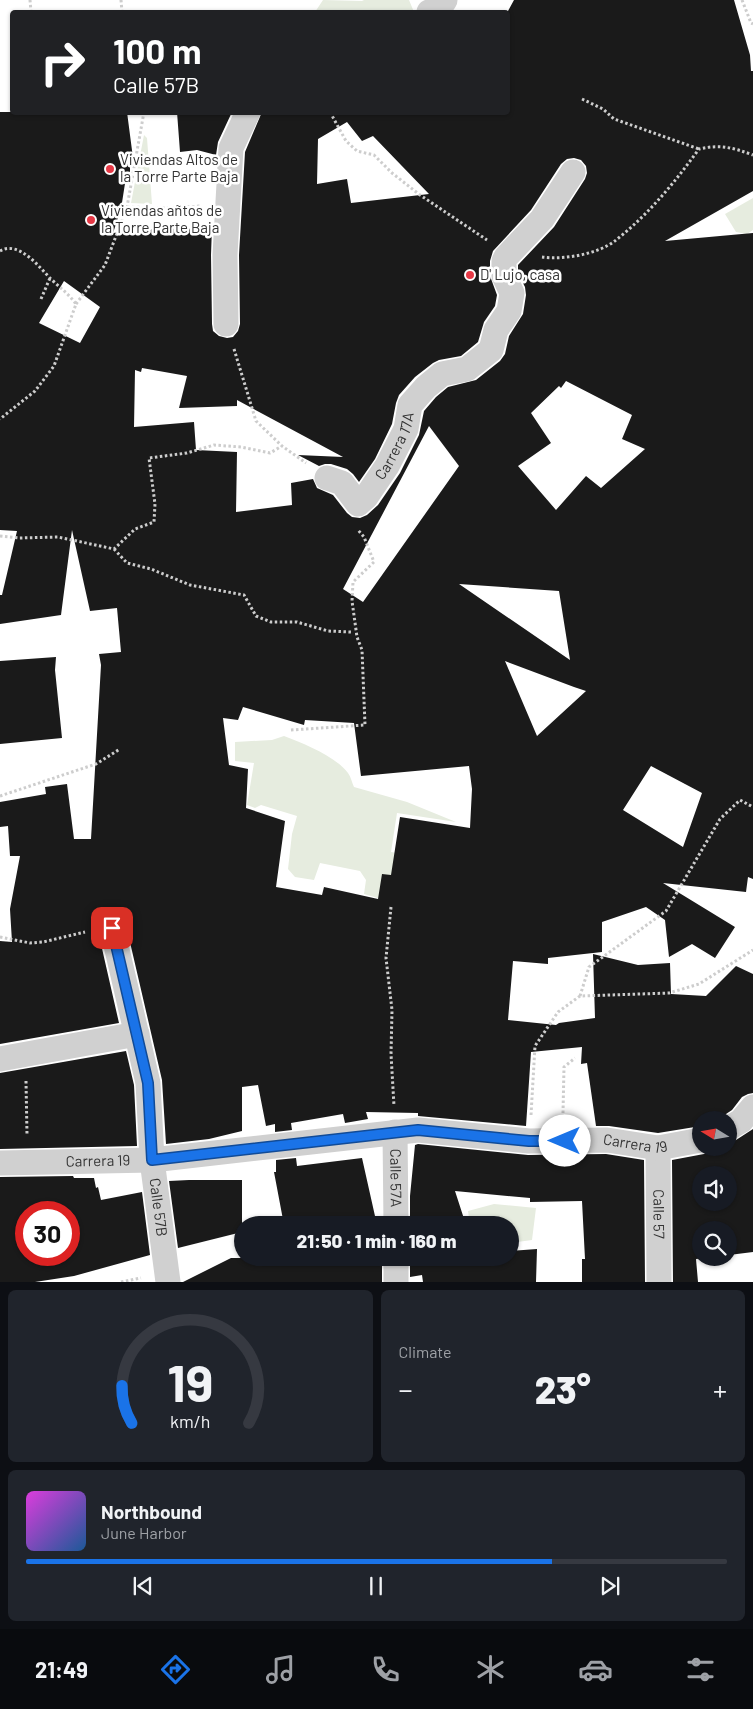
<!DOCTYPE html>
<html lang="en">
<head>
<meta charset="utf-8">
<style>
  body { margin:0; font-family:Barlow,sans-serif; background:#20242c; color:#f1f3f6; height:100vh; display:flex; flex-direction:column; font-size:19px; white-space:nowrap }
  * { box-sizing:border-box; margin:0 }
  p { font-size:16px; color:#9ea1a6 }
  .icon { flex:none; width:28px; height:28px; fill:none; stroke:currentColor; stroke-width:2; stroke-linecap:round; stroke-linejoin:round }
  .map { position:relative; height:1282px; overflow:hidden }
  .side { display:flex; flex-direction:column; gap:8px; padding:8px; background:#0d0f14; flex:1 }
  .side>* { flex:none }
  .banner { position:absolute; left:10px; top:10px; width:500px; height:105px; border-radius:5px; box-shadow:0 1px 4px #0004; background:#202124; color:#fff; overflow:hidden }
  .needle { width:32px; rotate:281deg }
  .tools { position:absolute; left:692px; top:1111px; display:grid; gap:10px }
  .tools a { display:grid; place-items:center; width:45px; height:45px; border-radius:50%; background:#171b24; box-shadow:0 1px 4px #0004; font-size:25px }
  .speed { position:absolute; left:15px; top:1201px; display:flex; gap:10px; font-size:25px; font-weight:700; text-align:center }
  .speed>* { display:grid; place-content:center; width:65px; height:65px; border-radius:50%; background:#171b24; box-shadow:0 1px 4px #0004; line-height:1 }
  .speed .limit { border:8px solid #d22; background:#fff; color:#111 }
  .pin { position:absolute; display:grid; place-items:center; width:42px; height:42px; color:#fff; margin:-21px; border-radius:10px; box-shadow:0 2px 8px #0006 }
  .me { position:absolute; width:55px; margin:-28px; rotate:270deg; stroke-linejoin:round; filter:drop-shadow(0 0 4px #0008) }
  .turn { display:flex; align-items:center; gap:18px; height:105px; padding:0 20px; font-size:22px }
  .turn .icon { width:65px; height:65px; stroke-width:2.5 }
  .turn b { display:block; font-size:35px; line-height:42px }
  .big { font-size:38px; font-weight:800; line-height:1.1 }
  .side .tile { flex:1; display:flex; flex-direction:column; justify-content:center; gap:8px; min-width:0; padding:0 18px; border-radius:8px; background:#20242c }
  .side .dial { align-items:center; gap:0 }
  .dial svg { height:130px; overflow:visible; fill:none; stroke:#363941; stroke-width:7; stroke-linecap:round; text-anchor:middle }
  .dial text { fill:#f1f3f6; stroke:none }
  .song { display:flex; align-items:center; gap:15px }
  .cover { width:60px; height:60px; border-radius:8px; background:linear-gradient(135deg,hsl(300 70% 55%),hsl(210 70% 35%)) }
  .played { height:5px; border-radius:2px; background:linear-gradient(90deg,#1a73e8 75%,#363941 75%) }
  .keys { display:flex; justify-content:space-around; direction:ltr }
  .heat { display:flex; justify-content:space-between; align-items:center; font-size:28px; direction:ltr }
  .side .tiles { flex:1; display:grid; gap:8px; grid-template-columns:1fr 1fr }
  .tile:last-child { grid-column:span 2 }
  .trip { position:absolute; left:234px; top:1216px; width:285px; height:50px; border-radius:25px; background:#171b24; box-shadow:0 1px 4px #0004; font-weight:800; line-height:50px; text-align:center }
  .dock { display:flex; height:80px; justify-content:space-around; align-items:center; background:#090b0e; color:#9ea1a6 }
  .dock .icon { width:35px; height:35px }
  .dock .active { color:#1a73e8 }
  .dock b { font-size:22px; color:#f1f3f6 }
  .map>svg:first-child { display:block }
</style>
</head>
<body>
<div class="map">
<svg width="753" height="1282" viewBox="0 0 753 1282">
  <rect width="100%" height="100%" fill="#fff"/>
  <path fill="#e6ecdf" d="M323 0 362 1 364 0H409L414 12H315Z
    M144 135 147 138 152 204 131 203Z
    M753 198V230L747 234 736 232 725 214Z
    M284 736C304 744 334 755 348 773 351 777 352 783 354 787L407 802 456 822 397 813 391 852 428 858 391 902 364 894 366 880 360 871 320 863 314 880 295 877 288 869 292 834 297 816 261 805 255 808 247 805 254 763 235 761V742L272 740Z
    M494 1204 536 1208 532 1240 510 1243V1225H470L468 1211Z"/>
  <path fill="#1a1a1a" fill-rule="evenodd" d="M514 0H734L750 55 751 71H753V191L665 241 753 233V879L748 877 746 892 663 883 735 927 715 958 692 944 669 957 665 920 646 907 602 922V952L548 958V964L513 961 508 1020 556 1025 559 1023 595 1018 593 954 638 965 670 963 671 994 706 996 736 966 753 974V1093L748 1094 742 1097 732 1110 717 1120H701V1126L658 1133 609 1126H596L587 1063 581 1064 582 1047 531 1052 526 1126 418 1116V1113L366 1112 368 1119 345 1123 343 1114 291 1123 292 1130 275 1132V1124L266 1126 258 1085 242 1087V1131L209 1139 166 1144 162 1080 126 925 123 919 117 914H109L103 917 98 923V931L119 1023 0 1044V941L12 942 10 909 20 856H10L8 826 0 827V802L46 794 45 787 67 784 74 839H91L101 665 99 654 121 652 117 608 90 611 72 530 61 615 0 624V595H2L17 531 0 530V112H127L133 158 130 161V177H126L121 209 113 233 186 226V229L212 227 211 255 212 324 213 331 219 336 227 338 233 337 238 331 240 324 239 255 245 152 262 112H508V11ZM347 122 362 141 373 136 429 194 351 203 347 179 317 184 318 139ZM574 158 581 160 586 166 587 173 585 179 554 227 518 265V273L525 287 526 295 523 314 509 336 505 354 500 361 476 380 448 387 436 397 424 411 419 435 400 473 378 505 367 515 360 518 352 517 347 513 333 495 317 488 313 479 291 483 292 505 236 512 237 452 196 450 194 422 134 427 135 370 141 372 142 368 187 376 179 408 237 406V400L343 457 298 455 319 466 325 464H331L347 469 353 474 359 482 375 459 392 424 396 403 399 395 415 377 433 363 439 360 461 356 478 342 484 322 495 306 497 295 490 276V261L493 251 531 210 561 164 567 159ZM64 281 100 307 80 343 39 323ZM566 381 632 415 622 439 645 449 601 488 586 476 556 510 518 466 551 443 531 413 559 386 561 388ZM429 426 459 466 363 602 343 589ZM459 584 559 591 570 660ZM505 661 574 687 586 691 537 736ZM243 707 304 725 305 720 354 723 361 776 469 766 472 789 470 828 400 817 391 875 382 874 378 899 324 887 322 895 276 887 285 821 246 808 248 769 229 765 223 718 238 720ZM651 766 702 793 683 847 623 810Z
    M177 112H232L218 142 216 155 197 150 180 152Z
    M56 657 55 670 62 738 0 744V661Z
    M126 1051 134 1085 137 1146 0 1149V1073Z
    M753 1129V1252L729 1255V1230H701V1258H707L696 1259 698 1282H673L672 1160 704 1154 710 1151 713 1148H729V1142L736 1140ZM701 1175H729V1202H701Z
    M418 1144 528 1155 606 1154 644 1160 645 1282H582V1259H585L582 1201 530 1202V1198L455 1191 466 1225H410V1196L415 1145Z
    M296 1158 297 1166 362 1158 377 1225H284L274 1172H276V1160Z
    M73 1176 74 1178H94L96 1188 98 1187 101 1200 142 1192 150 1255 74 1276 35 1282H0V1177ZM26 1212H69V1255H26Z
    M189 1180H242V1232L178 1248 169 1181Z
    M537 1249 536 1282H423L422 1275 410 1277V1258H510V1251Z
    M231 1258H382V1282H183Z"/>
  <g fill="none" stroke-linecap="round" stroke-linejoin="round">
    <path stroke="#cdcdcd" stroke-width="3" stroke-dasharray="2.5 2.5" stroke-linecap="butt" d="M30 0 31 12
      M121 0 122 12
      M742 0 751 23 753 24
      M582 99 603 109 614 119 699 149
      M330 112 346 141 357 151 374 155 392 173 420 195 487 240
      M127 207 166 208 201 206
      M0 251C19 240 39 267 51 279 60 288 69 294 76 304L54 366 35 391 0 419
      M542 257C564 260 599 254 616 240 649 214 675 182 699 149 720 144 734 148 753 155
      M41 299 50 278
      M76 304 105 265 127 207 144 112
      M234 349 256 421 282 446 306 463
      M0 536 19 538 58 537 114 549 135 529 154 522 155 504 149 458 187 453 214 445 241 447 270 453 282 446
      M114 549 127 563 151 569 190 585 244 595 256 616 271 622H297L328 631 351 632
      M291 730 365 725 362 650 357 637 352 601 353 582 374 562 364 537 358 530
      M0 796 96 764 120 749
      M391 907 386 958 392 1010 391 1054 394 1106
      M0 937 30 943 43 942 85 932
      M580 996 589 967 666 911 720 819 740 800 753 807
      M26 1081 27 1135
      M563 1113 564 1067 575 1058
      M531 1115 535 1046 558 1012 580 996 669 993 699 984 753 950
      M121 1282 141 1278"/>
    <g stroke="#d0d0d0" stroke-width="25">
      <path d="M429 12 441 6 445 0"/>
      <path d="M226 324 225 255 231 148 248 112"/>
      <path id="s1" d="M327 478 342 483 358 504 366 497 387 466 406 429 410 405 426 387 442 374 467 369 491 350 496 330 509 311 512 293 504 276V261L506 257 542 219 573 172"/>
      <path id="s2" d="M112 928 148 1083 152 1160 168 1282"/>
      <path d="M0 1059 137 1034"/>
      <path d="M729 1128 741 1121 753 1107"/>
      <path id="s3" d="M395 1132 396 1225"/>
      <path id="s4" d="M658 1148 659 1282"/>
      <path id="s5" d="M0 1163 152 1160 418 1130 529 1141 607 1140 658 1148 701 1140"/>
      <path d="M396 1258V1282"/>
    </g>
  </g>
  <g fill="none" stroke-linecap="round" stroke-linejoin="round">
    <g stroke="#114b97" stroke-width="12">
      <path id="route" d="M112 928 148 1083 152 1160 418 1130 529 1141H565"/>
    </g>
    <use href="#route" stroke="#1a73e8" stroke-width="9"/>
  </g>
  <g fill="#e63946" stroke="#fff" stroke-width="2">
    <circle cx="110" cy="169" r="5"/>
    <circle cx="91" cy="220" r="5"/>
    <circle cx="470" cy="275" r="5"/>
  </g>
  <g text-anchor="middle" stroke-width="5" stroke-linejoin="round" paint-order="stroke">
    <g font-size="15" fill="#333" stroke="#fff" text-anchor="start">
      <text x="120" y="165">Viviendas Altos de<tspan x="120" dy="17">la Torre Parte Baja</tspan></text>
      <text x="101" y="216">Viviendas añtos de<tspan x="101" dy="17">la Torre Parte Baja</tspan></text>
      <text x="480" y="280">D' Lujo, casa</text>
    </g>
    <g font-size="15" fill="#333" stroke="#fff">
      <text dy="5" stroke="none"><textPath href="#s1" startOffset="112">Carrera 17A</textPath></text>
      <text dy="5" stroke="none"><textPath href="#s5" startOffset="638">Carrera 19</textPath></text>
      <text dy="5" stroke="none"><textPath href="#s5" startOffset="98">Carrera 19</textPath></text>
      <text dy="5" stroke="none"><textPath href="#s3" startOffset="46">Calle 57A</textPath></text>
      <text dy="5" stroke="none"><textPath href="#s2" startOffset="284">Calle 57B</textPath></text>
      <text dy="5" stroke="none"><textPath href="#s4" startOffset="66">Calle 57</textPath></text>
    </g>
  </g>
</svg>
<div class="tools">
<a><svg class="needle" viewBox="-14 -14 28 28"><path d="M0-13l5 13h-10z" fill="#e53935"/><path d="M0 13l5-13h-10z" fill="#9ea1a6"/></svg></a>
<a><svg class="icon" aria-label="sound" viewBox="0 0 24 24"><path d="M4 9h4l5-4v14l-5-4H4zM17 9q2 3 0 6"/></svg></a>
<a><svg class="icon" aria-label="search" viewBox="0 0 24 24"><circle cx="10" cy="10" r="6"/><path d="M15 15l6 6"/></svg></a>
</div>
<div class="speed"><div class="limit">30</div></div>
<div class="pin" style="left:112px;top:928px;background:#d93025"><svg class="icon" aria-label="arrive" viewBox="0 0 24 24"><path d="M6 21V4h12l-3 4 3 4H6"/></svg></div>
<svg class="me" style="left:565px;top:1141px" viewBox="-20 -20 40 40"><circle r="19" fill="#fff"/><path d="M0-13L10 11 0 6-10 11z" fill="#1a73e8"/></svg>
<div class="trip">21:50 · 1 min · 160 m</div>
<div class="banner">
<div class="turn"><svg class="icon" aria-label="right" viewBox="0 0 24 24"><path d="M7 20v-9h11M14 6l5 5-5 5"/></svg><div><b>100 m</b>Calle 57B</div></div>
</div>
</div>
<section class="side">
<div class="tiles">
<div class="tile dial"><svg viewBox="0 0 100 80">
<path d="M14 69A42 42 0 1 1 86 69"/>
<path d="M14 69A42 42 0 0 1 8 46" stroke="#1a73e8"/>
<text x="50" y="56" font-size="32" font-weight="700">19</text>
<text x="50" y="72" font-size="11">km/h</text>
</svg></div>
<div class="tile"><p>Climate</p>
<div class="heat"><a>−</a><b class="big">23°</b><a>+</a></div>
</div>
<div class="tile">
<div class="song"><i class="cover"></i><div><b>Northbound</b><p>June Harbor</p></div></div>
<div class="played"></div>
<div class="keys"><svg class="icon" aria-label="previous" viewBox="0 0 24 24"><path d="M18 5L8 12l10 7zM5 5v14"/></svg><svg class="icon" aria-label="pause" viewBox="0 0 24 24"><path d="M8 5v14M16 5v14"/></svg><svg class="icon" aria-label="next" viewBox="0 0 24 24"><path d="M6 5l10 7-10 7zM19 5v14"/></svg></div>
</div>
</div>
</section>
<nav class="dock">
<b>21:49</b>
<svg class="icon active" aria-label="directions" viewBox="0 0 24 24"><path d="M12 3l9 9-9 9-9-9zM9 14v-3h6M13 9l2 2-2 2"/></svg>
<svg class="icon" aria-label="music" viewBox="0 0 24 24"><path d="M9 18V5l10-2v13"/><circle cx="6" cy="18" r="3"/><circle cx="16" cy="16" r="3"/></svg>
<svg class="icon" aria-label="phone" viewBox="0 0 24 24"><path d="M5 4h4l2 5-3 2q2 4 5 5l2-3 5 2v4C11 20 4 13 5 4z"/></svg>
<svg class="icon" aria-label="climate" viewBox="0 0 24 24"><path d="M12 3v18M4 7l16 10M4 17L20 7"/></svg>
<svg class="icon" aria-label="car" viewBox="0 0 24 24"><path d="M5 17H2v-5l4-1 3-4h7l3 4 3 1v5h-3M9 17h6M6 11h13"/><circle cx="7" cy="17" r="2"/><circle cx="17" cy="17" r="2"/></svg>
<svg class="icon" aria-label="filters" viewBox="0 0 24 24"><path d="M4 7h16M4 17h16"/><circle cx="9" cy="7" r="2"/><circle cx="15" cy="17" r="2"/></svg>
</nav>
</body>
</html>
